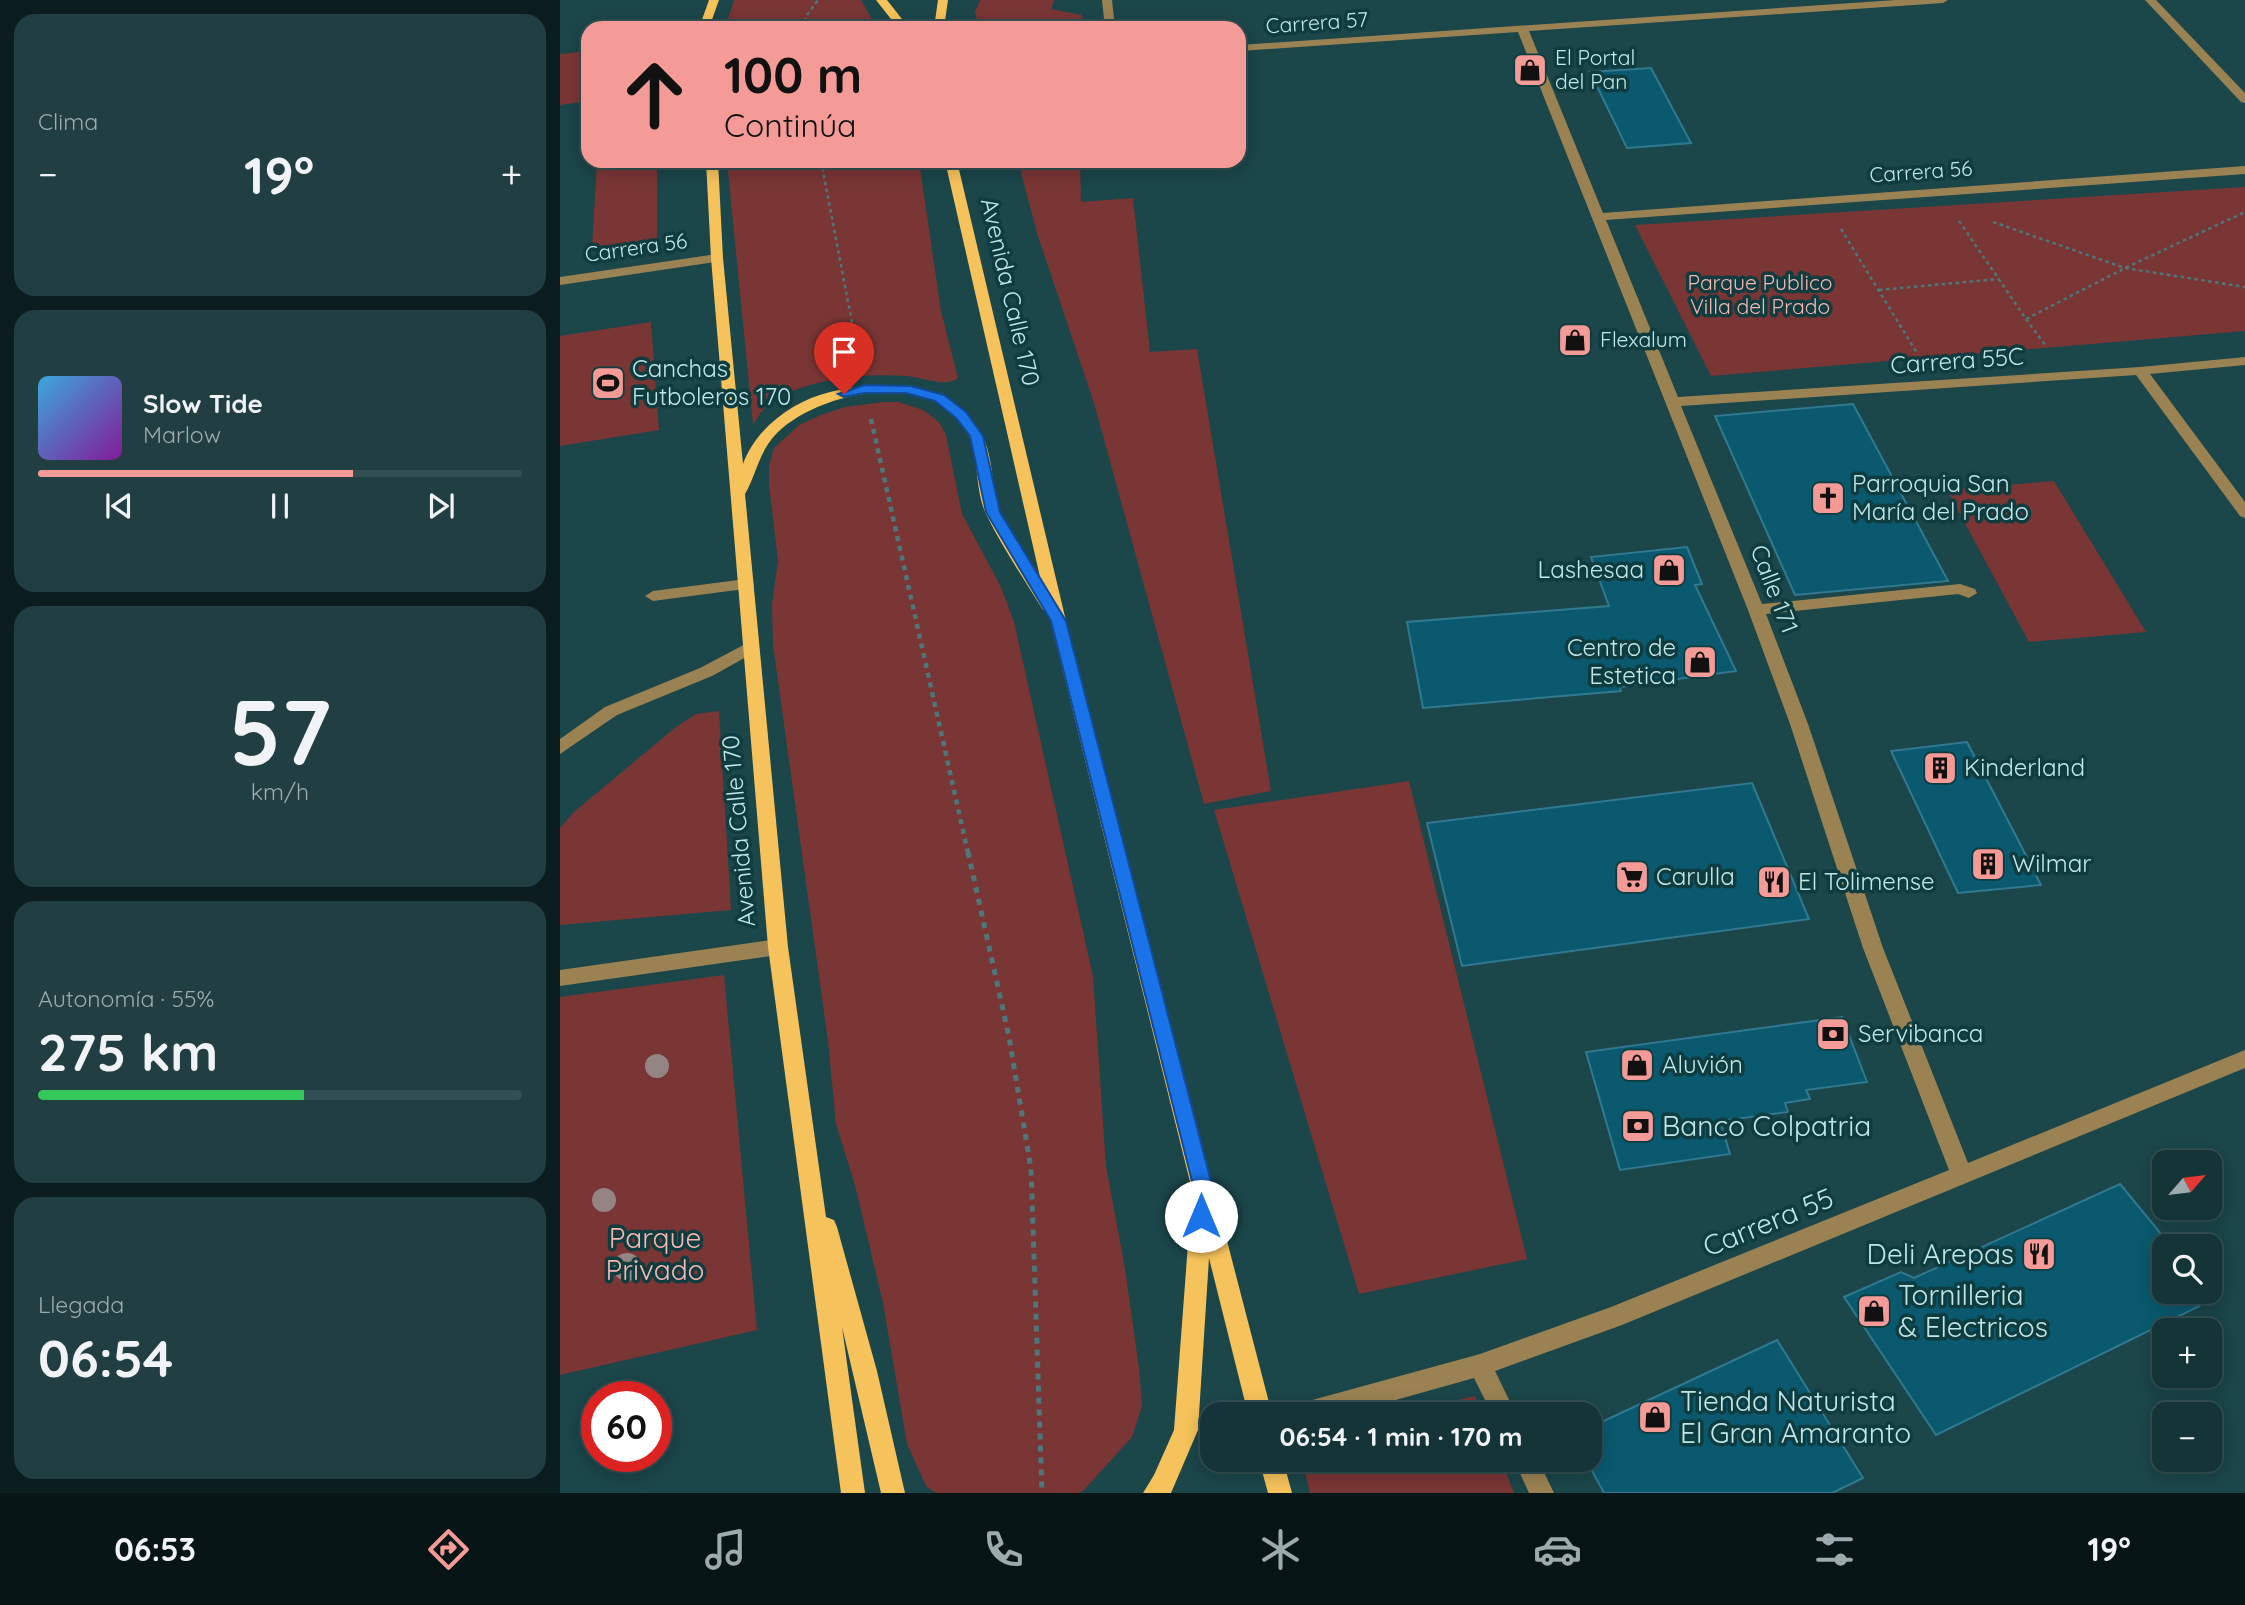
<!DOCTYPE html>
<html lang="es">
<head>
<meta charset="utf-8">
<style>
  body { margin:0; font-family:Quicksand,sans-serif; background:#213f43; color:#f1f3f6; height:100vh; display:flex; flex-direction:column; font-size:26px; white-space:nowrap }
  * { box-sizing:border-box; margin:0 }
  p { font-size:23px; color:#9daaae }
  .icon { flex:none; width:38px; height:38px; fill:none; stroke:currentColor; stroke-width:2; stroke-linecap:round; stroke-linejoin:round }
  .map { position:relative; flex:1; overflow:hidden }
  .side { display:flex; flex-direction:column; gap:14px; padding:14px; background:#0b1d1f; width:560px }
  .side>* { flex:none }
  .hud { position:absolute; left:21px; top:21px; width:665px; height:147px; border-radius:21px; box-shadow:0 4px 18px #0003,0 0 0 2px #334f53; background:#f59b97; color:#111; overflow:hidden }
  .needle { width:46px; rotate:62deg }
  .fabs { position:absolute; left:1592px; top:1150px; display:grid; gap:14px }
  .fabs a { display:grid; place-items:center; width:70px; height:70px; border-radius:14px; background:#143438; box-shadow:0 4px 18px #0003,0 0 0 2px #334f53; font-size:35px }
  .speed { position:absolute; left:21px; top:1381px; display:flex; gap:14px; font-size:35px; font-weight:700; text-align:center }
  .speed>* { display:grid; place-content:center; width:91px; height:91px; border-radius:50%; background:#143438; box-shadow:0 4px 18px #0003,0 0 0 2px #334f53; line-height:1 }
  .speed .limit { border:10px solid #d22; background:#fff; color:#111 }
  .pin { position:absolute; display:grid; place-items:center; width:60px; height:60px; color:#fff; margin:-72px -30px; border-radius:50% 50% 50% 0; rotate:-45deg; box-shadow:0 0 7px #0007 }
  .pin .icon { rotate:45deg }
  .me { position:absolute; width:77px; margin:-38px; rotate:0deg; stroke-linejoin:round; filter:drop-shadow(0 0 5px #0008) }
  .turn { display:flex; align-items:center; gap:24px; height:147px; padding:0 28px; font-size:32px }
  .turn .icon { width:91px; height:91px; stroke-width:2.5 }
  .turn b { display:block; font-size:49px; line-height:60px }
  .big { font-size:52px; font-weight:800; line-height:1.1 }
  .side .widget { flex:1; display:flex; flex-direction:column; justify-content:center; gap:10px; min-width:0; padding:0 24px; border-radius:21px; background:#213f43 }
  .side .dial { align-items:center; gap:0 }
  .dial b { font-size:91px; line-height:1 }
  .song { display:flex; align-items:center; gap:21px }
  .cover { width:84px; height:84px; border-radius:10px; background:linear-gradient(135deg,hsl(200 70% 55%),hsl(290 70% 35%)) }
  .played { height:7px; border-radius:4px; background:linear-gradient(90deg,#f59b97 65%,#334f53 65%) }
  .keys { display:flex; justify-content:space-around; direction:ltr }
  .heat { display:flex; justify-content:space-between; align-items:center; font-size:38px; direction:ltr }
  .charge { height:10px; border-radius:5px; background:linear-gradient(90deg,#34c759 55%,#334f53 0) }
  .trip { position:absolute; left:640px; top:1402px; width:402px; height:70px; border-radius:21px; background:#143438; box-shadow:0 4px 18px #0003,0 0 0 2px #334f53; font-weight:800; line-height:70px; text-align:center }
  .tab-bar { display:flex; height:112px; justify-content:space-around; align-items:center; background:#081516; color:#9daaae }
  .tab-bar .icon { width:49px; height:49px }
  .tab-bar .current { color:#f59b97 }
  .tab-bar b { font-size:32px; color:#f1f3f6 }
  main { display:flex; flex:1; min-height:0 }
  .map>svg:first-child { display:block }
</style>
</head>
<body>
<main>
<section class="side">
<div class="widget"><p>Clima</p>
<div class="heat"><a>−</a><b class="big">19°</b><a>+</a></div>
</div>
<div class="widget">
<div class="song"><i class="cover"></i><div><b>Slow Tide</b><p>Marlow</p></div></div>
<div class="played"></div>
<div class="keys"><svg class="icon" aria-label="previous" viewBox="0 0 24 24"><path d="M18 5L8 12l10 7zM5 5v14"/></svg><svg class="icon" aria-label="pause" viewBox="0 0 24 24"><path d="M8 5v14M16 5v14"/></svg><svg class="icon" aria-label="next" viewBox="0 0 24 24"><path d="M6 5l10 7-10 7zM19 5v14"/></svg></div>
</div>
<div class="widget dial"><b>57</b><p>km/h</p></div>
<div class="widget"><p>Autonomía · 55%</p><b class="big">275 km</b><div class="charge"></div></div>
<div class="widget"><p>Llegada</p><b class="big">06:54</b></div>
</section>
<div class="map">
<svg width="1685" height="1493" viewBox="0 0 1685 1493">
  <rect width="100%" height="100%" fill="#1b464a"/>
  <path fill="#793635" d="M174 0H301L317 28H165Z
    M420 0H494L491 9 522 15 524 28H419L415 12Z
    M28 51V101L0 105V54Z
    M37 161H97V240L32 248Z
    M167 161H359L381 311 398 378C386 388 362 377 346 376 306 373 249 379 214 400 205 406 198 416 193 425Z
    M458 161H520L521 202 573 198 590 352 637 349 711 791 644 804 534 403 477 233Z
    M1685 187V331L1151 376 1075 225Z
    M91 322 99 430 0 446V336Z
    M323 402H339L363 410 379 422 386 435 402 514 441 587 454 622 533 976 546 1166 565 1269 579 1368 582 1406 572 1437 523 1491 518 1493H376L366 1486 347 1444 323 1303 295 1185 276 1124 268 1041 213 645 212 604 218 561 209 484V466L214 448 239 425 261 415 285 407Z
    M1494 481 1586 632 1469 642 1387 490Z
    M159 711 171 910 0 925V828L14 812 116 727 136 714Z
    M849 781 967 1259 799 1294 654 810Z
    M164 975 197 1330 0 1375V997Z
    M915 1396 922 1414H836Z
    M742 1460H941L954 1493H750Z"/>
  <path fill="#0a596e" stroke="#317991" stroke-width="2" d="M1091 68 1131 143 1067 148 1030 72Z
    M1293 404 1388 581 1235 595 1155 416Z
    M1127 547 1142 584 1135 585 1176 671 1060 687 1061 691 863 708 847 622 1049 606 1031 557Z
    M1407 742 1455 834 1481 885 1398 893 1331 751Z
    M1192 783 1249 919 902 966 867 823Z
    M1282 1017 1307 1082 1246 1090 1250 1099 1225 1103 1228 1112 1160 1121 1170 1154 1060 1170 1026 1052Z
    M1560 1184 1611 1246H1605V1292H1648L1654 1299 1376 1435 1284 1297 1341 1272 1354 1278Z
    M1217 1340 1303 1478 1272 1493H1044L1031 1469V1427Z"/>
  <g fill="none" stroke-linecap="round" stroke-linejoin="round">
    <path stroke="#4e777b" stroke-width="2.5" stroke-dasharray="3.5 3.5" stroke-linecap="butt" d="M242 28 247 15 258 0
      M261 161 299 359
      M1399 221 1466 319 1565 268 1685 212
      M1433 222 1565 268 1685 287
      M1281 229 1357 353
      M1319 290 1439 279
      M1466 319 1486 346"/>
    <path stroke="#4e777b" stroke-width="4.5" stroke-dasharray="5 5" stroke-linecap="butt" d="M311 419 408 853"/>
    <path stroke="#4e777b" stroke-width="5" stroke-dasharray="6 6" stroke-linecap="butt" d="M408 852 449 1037 471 1169 482 1493"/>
    <path fill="#9a8253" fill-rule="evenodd" d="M542 0H552L555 28H545Z
      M1336 0H1388L1383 3 969 31 1043 213 1685 166V174L1046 220 1118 397 1580 367 1685 357V365L1590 374 1685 502V518L1680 516 1576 375 1121 406 1202 604 1400 584 1415 589 1417 593 1409 598 1398 594 1206 614 1248 724 1323 948 1408 1163 1685 1050V1068L1062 1325 935 1371 956 1414H932L914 1378 786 1414H733L737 1406 745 1402 920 1354 1051 1307 1389 1170 1303 948 1230 724 1188 610 958 32 679 51V45Z
      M1585 0H1596L1685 93V103L1681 102Z
      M157 254 162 255V261L0 285V277Z
      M186 579 194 584 192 588 93 601 85 596 93 591Z
      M191 641 197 643 199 647 197 651 152 676 57 715 0 754V739L45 707 140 668Z
      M218 939 225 942 228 947 225 952 218 955 0 986V970Z
      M954 1460H978L994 1493H969Z"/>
    <path fill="#f5c25b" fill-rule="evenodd" d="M149 0H159L149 28H139Z
      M316 0H327L349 28H338Z
      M378 0H388L384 28H374Z
      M146 161H158L163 258 183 464C196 428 233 401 270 392 324 380 393 377 422 435 434 458 431 489 441 513 451 535 467 556 480 577L385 161H397L506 621 712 1414H688L649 1258 638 1430 611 1493H583L594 1475 614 1430 631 1204 634 1198 488 611 483 610C464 579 442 547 426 514 415 490 419 460 409 436 377 367 260 390 217 433 199 451 197 473 185 494L228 947 266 1217 274 1220 277 1227 317 1371 345 1493H321L282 1327 305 1493H281L208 947 151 258Z
      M699 1460H723L732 1493H708Z"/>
  </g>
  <g fill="#948483">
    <circle cx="97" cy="1066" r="12"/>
    <circle cx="44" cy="1200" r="12"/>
    <circle cx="67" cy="1267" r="14"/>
  </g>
  <path fill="#1a73e8" stroke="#114b97" stroke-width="2" d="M304 385 351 386 384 395 406 412 423 436 440 512 506 621 653 1189 648 1222 641 1225 634 1222 631 1216 634 1189 491 621 426 512 410 436 396 418 375 401 346 393H304L284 397 278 394Z"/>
  <defs>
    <g id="shop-square" transform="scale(1.75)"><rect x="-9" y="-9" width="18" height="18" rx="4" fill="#f59b97" stroke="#0e3c3f"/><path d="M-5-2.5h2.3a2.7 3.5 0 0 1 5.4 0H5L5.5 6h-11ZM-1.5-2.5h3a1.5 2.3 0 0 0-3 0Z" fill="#111"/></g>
    <g id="stadium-square" transform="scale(1.75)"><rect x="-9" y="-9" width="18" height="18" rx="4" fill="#f59b97" stroke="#0e3c3f"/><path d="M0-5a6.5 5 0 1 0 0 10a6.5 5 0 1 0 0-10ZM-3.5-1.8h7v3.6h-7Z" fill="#111"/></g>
    <g id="church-square" transform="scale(1.75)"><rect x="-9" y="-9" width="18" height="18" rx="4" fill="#f59b97" stroke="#0e3c3f"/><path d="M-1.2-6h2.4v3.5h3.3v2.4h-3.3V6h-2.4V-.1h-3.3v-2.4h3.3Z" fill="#111"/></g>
    <g id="building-square" transform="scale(1.75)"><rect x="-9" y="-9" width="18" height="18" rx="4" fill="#f59b97" stroke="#0e3c3f"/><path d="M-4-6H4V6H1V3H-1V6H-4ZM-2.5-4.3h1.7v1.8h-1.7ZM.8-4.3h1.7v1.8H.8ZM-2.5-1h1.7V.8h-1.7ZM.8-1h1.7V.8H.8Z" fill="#111"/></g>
    <g id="supermarket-square" transform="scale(1.75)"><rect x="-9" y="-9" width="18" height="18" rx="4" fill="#f59b97" stroke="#0e3c3f"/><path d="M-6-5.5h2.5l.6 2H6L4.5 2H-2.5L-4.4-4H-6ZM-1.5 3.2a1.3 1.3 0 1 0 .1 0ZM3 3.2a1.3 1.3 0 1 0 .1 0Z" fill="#111"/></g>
    <g id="restaurant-square" transform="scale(1.75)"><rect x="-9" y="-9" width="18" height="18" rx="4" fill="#f59b97" stroke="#0e3c3f"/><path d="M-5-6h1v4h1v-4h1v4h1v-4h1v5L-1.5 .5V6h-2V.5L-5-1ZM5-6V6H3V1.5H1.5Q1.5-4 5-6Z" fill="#111"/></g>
    <g id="bank-square" transform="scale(1.75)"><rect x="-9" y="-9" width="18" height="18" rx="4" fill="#f59b97" stroke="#0e3c3f"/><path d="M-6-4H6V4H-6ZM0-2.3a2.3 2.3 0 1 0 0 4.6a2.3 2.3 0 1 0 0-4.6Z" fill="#111"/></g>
  </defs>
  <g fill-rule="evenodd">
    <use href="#shop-square" x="970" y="70"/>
    <use href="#shop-square" x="1015" y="340"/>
    <use href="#stadium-square" x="48" y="383"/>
    <use href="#church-square" x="1268" y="498"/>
    <use href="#shop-square" x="1109" y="570"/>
    <use href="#shop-square" x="1140" y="662"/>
    <use href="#building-square" x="1380" y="768"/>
    <use href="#building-square" x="1428" y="864"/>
    <use href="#supermarket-square" x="1072" y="877"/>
    <use href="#restaurant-square" x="1214" y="882"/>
    <use href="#bank-square" x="1273" y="1034"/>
    <use href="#shop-square" x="1077" y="1065"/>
    <use href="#bank-square" x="1078" y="1126"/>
    <use href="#restaurant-square" x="1479" y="1254"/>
    <use href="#shop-square" x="1314" y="1311"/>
    <use href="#shop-square" x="1095" y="1417"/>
  </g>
  <g text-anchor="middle" stroke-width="7" stroke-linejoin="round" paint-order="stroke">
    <g font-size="21" fill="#c0e6e9" stroke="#0e3c3f">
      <text transform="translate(757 23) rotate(-4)" y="7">Carrera 57</text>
      <text transform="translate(1361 172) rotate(-4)" y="7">Carrera 56</text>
      <text transform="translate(76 248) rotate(-8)" y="7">Carrera 56</text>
    </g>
    <g font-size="21" fill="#c0e6e9" stroke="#0e3c3f" text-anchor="start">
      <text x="995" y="65">El Portal<tspan x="995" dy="24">del Pan</tspan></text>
      <text x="1040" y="347">Flexalum</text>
    </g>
    <g font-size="21" fill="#f7b6b2" stroke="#0e3c3f">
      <text x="1200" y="290">Parque Publico<tspan x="1200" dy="24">Villa del Prado</tspan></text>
    </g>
    <g font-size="24" fill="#c0e6e9" stroke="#0e3c3f">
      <text transform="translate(450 292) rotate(77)" y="8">Avenida Calle 170</text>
      <text transform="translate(1397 361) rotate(-4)" y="8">Carrera 55C</text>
      <text transform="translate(1214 589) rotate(69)" y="8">Calle 171</text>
      <text transform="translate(179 831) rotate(-95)" y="8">Avenida Calle 170</text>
    </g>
    <g font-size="24" fill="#c0e6e9" stroke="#0e3c3f" text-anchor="start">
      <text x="72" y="377">Canchas<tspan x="72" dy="28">Futboleros 170</tspan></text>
      <text x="1292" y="492">Parroquia San<tspan x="1292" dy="28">María del Prado</tspan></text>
      <text x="1084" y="578" text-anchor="end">Lashesaa</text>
      <text x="1116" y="656" text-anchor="end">Centro de<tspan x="1116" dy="28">Estetica</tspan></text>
      <text x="1404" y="776">Kinderland</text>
      <text x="1452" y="872">Wilmar</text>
      <text x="1096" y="885">Carulla</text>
      <text x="1238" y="890">El Tolimense</text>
      <text x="1298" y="1042">Servibanca</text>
      <text x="1102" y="1073">Aluvión</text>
    </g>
    <g font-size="28" fill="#c0e6e9" stroke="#0e3c3f" text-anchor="start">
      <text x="1102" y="1136">Banco Colpatria</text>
      <text x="1454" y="1264" text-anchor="end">Deli Arepas</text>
      <text x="1338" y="1305">Tornilleria<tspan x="1338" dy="32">&amp; Electricos</tspan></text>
      <text x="1120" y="1411">Tienda Naturista<tspan x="1120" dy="32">El Gran Amaranto</tspan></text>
    </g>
    <g font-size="28" fill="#c0e6e9" stroke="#0e3c3f">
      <text transform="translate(1208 1222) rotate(-22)" y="10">Carrera 55</text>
    </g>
    <g font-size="28" fill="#f7b6b2" stroke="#0e3c3f">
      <text x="95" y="1248">Parque<tspan x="95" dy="32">Privado</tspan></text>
    </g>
  </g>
</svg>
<div class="fabs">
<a><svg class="needle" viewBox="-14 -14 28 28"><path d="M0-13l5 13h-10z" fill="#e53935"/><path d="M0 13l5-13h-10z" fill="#9daaae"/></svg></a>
<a><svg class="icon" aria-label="search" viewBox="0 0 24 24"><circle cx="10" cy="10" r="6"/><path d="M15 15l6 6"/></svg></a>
<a>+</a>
<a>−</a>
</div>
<div class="speed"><div class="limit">60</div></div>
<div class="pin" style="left:284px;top:394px;background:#d93025"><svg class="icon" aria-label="arrive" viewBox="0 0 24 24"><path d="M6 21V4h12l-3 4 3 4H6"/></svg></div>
<svg class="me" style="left:641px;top:1216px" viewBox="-20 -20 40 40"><circle r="19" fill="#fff"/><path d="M0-13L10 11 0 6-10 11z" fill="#1a73e8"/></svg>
<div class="trip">06:54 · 1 min · 170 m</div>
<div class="hud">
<div class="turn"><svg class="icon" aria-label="ahead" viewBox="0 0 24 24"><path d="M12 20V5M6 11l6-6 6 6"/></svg><div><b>100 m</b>Continúa</div></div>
</div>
</div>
</main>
<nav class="tab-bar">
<b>06:53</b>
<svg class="icon current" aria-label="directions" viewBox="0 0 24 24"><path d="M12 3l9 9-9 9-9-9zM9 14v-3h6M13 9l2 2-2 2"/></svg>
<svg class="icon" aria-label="music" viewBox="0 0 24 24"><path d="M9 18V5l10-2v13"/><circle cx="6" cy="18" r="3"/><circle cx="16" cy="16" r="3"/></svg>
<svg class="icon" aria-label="phone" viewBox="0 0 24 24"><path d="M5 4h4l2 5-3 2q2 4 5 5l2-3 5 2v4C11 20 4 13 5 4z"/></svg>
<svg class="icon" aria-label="climate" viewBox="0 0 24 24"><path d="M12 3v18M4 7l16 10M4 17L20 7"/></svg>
<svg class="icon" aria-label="car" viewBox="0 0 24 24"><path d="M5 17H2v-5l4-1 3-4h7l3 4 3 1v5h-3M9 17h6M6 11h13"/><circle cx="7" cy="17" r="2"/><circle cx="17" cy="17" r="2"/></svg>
<svg class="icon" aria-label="filters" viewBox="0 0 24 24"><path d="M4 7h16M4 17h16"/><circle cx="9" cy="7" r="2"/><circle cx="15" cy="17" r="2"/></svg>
<b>19°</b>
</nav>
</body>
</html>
